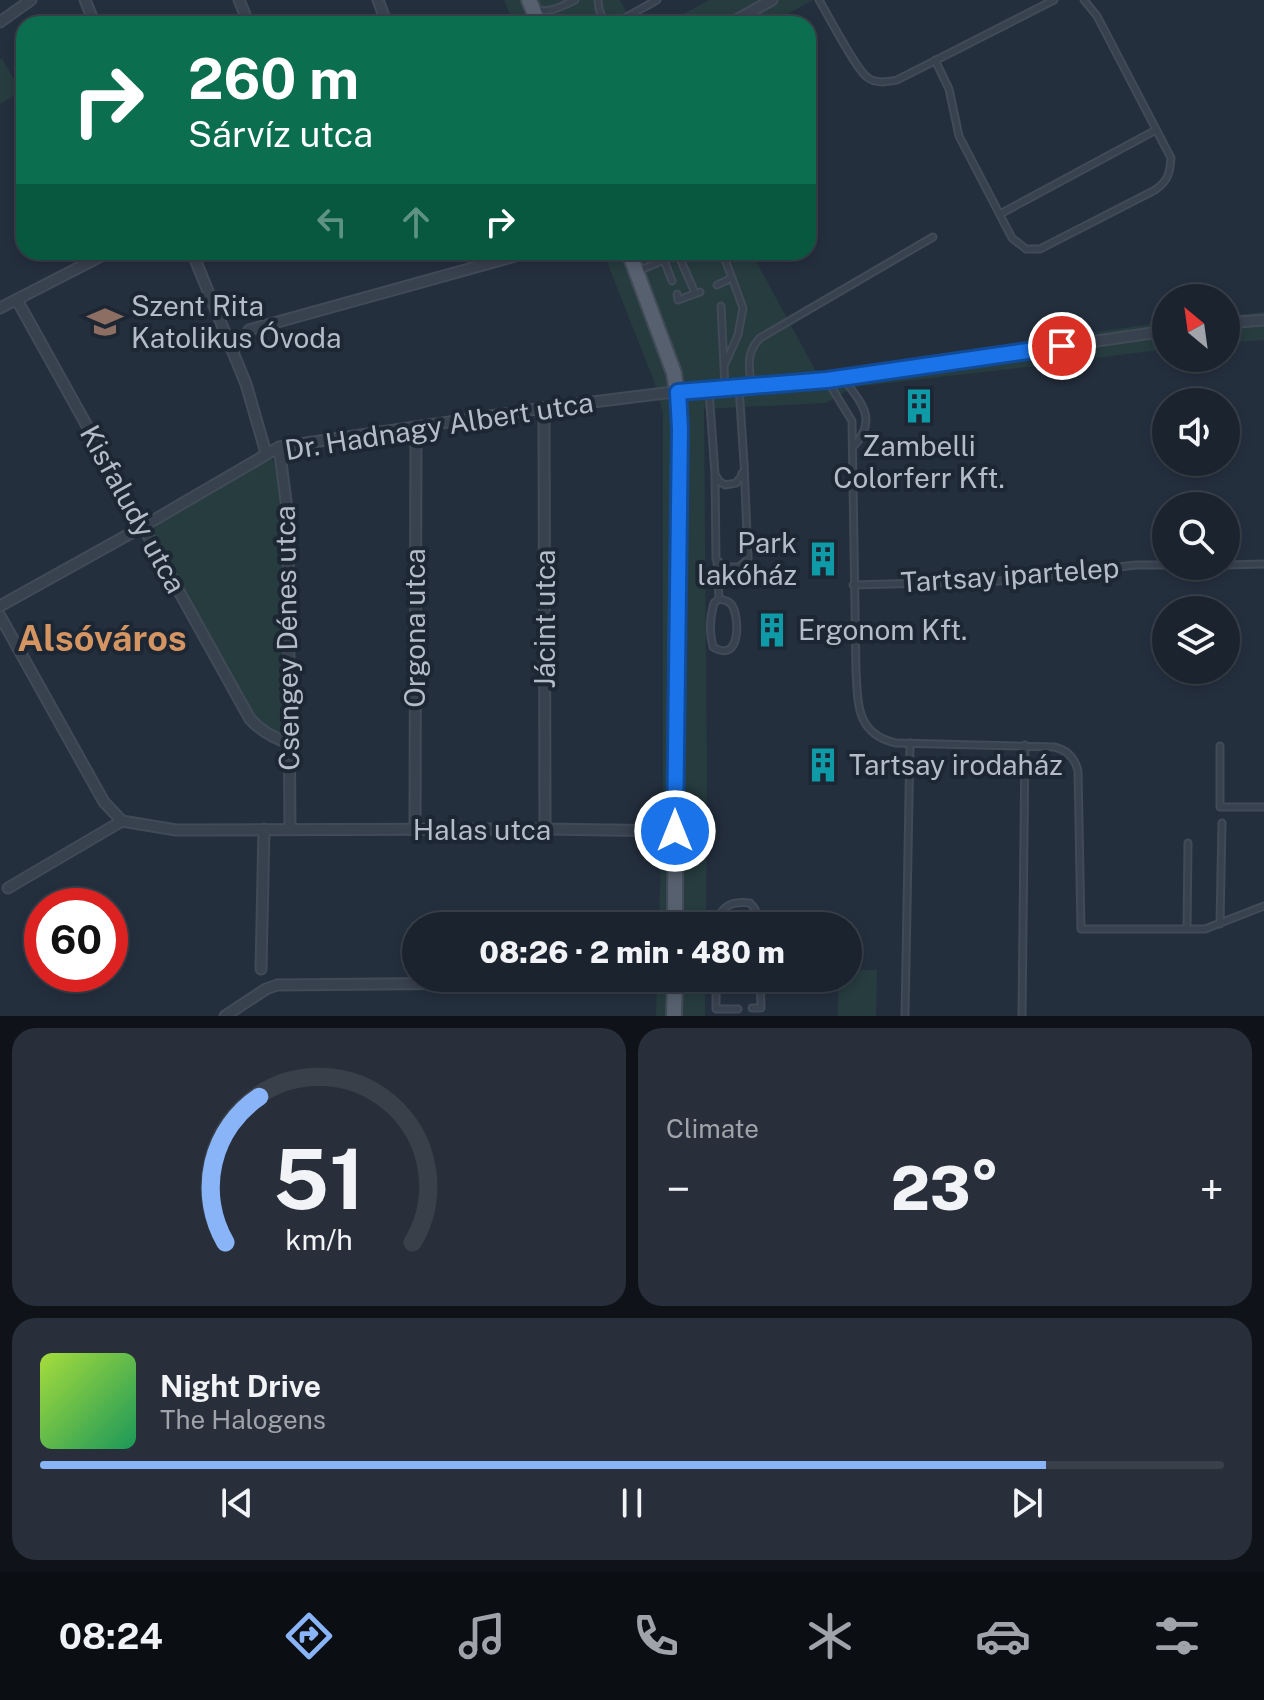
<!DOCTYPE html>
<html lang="en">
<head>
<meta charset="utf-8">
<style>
  body { margin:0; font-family:"Public Sans",sans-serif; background:#282f3a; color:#f1f3f6; height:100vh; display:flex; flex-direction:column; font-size:30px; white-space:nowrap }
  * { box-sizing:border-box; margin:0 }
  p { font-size:26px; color:#a0a4aa }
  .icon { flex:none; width:44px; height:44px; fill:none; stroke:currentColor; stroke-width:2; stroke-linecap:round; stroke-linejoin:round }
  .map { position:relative; height:1016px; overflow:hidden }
  .side { display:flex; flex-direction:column; gap:12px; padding:12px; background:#0f1319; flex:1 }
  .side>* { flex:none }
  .top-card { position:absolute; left:16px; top:16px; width:800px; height:244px; border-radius:24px; box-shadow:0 4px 12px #0003,0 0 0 2px #39404a; background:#0b6e4f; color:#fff; overflow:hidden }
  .needle { width:52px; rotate:331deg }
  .tools { position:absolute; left:1152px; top:284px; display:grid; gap:16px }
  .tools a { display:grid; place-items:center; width:88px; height:88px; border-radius:50%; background:#1b232e; box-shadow:0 4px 12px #0003,0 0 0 2px #39404a; font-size:40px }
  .speed { position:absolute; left:24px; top:888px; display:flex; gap:16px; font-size:40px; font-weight:700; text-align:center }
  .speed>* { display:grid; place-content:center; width:104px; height:104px; border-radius:50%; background:#1b232e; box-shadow:0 4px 12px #0003,0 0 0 2px #39404a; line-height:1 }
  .speed .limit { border:12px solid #d22; background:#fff; color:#111 }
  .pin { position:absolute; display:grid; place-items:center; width:68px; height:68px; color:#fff; margin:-34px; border:4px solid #fff; border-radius:50%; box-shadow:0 2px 8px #0007 }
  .me { position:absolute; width:88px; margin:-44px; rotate:0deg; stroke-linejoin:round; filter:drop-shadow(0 0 6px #0008) }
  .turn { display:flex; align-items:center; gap:28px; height:168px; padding:0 40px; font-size:36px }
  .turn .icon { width:104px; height:104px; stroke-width:2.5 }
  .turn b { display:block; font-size:56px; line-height:68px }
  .lanes { display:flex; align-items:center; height:76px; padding:0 40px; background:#0003; justify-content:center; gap:40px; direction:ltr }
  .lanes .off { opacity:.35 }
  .big { font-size:60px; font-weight:800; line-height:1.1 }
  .side .tile { flex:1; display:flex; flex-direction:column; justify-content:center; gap:12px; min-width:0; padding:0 28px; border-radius:24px; background:#282f3a }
  .side .dial { align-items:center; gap:0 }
  .dial svg { height:208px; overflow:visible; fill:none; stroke:#39404a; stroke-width:7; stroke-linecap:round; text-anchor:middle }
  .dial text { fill:#f1f3f6; stroke:none }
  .song { display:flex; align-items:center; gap:24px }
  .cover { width:96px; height:96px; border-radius:12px; background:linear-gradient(135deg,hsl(80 70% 55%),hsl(150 70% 35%)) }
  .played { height:8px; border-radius:4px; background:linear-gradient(90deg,#8ab4f8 85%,#39404a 85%) }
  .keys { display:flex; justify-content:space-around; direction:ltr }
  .heat { display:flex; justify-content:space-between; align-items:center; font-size:44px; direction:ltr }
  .side .tiles { flex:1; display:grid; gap:12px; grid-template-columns:1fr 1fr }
  .tile:last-child { grid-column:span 2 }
  .trip { position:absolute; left:402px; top:912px; width:460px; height:80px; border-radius:40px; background:#1b232e; box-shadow:0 4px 12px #0003,0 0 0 2px #39404a; font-weight:800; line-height:80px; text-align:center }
  .menu { display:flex; height:128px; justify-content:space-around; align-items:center; background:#0b0e12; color:#a0a4aa }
  .menu .icon { width:56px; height:56px }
  .menu .on { color:#8ab4f8 }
  .menu b { font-size:36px; color:#f1f3f6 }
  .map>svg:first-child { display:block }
</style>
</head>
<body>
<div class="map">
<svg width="1264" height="1016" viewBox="0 0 1264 1016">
  <rect width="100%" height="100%" fill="#242f3e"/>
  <path fill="#263c3f" d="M504 0H620L633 24H514Z
    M709 0H813L769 24H665Z
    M2 58 21 92 0 104V60Z
    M603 252H751L818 375 1040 340 1166 322V349L1027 367 853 387 826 403 704 409 707 778 706 926H659L663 779V413L654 381Z
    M1264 312V340L1226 343V316Z
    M271 458 274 462 280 493 284 528 286 738 278 735 260 724 152 533 157 525Z
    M848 970H877L876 1016H838V978H848Z
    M657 978H705V1016H656Z"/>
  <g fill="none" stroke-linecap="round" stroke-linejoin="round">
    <g stroke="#414a57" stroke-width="9">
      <path id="lane" d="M598 0 599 9 605 24
        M819 0C828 15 856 69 867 77 876 84 886 82 897 80L1054 0
        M535 9C549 14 562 6 575 0
        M614 24 657 0
        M935 60 949 89 959 136 1012 238 1026 249H1040L1155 190C1168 181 1170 173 1171 158L1097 16 1084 0
        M1000 214 1156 130
        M663 252 664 260 672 281
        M638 271 678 254 695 293
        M717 285 732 278 722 252
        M677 294 678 300 700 292
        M721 306 725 387
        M725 364 738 335 743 308 732 278
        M843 378C861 403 879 419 853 447
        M827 380 852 421 856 671C858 704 856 734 896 743L1054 747C1067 750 1075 758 1078 771L1081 929H1205L1264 906
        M751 385C749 367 746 352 760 338L933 237
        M739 387 744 463
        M709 391 715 474 719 481 725 485 736 483 741 477 742 473
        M715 474 716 559 724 567H739L748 559 744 462
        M717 561 719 599 714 603C710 617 709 632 713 647 743 665 739 612 731 604 727 600 724 600 719 599
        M1226 565 1264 564
        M853 585 999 581 1136 565H1166
        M1220 746V807H1264
        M1220 924 1222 823
        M717 926C719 906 731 901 750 903L755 909 756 915
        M1187 929 1188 843
        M676 987H716
        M752 1008H761L760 978
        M738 1009H716V979L801 978
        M905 1016 910 743
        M1022 1016 1025 745"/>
    </g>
    <g stroke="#414a57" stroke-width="13">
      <path id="street" d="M85 0 95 24
        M239 0 249 24
        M378 0 387 24
        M0 22 31 0
        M729 24 772 0
        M192 252 246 384 266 453
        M17 300 250 719C261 731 273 738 289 743
        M0 308 109 252
        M1226 323 1264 320
        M249 330 530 252
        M544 408 545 829
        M279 447 288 516 290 829
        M0 606 142 527 279 447 544 408 665 393 827 380 1166 331
        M0 616 104 802 122 821
        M415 830 416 427
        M8 888 122 821 176 830 545 829 675 831
        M261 969 264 829
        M225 1016 266 989 277 985 675 981"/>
    </g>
    <g stroke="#414a57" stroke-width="18">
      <path id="primary" d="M529 0 539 24
        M629 252 674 373 680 414 676 654 675 926
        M674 1016 675 978"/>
    </g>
    <use href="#lane" stroke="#38414e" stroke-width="5"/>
    <use href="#street" stroke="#38414e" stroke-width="9"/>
    <use href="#primary" stroke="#56606e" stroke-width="14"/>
  </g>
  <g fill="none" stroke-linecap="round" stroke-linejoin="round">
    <g stroke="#114b97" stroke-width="20">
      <path id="route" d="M675 831 680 429 678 392 827 380 1062 346"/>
    </g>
    <use href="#route" stroke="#1a73e8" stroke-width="14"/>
  </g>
  <defs>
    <g id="school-bare" transform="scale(2.76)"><path d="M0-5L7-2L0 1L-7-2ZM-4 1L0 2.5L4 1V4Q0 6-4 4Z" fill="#8d6e63" stroke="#1d2633" stroke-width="2.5" paint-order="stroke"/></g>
    <g id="building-bare" transform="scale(2.76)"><path d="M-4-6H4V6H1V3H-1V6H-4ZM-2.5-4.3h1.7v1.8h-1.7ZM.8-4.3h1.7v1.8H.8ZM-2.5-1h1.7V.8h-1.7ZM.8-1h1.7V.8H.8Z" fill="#0f9aa8" stroke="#1d2633" stroke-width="2.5" paint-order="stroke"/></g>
  </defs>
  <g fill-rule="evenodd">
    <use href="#school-bare" x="105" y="322"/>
    <use href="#building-bare" x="919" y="406"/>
    <use href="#building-bare" x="823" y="559"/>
    <use href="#building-bare" x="772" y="630"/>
    <use href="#building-bare" x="823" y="765"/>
  </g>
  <g text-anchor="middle" stroke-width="8" stroke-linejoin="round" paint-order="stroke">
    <g font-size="28" fill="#b4bcc9" stroke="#1d2633" text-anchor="start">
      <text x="131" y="316">Szent Rita<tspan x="131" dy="32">Katolikus Óvoda</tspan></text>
      <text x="919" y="456" text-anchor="middle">Zambelli<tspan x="919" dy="32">Colorferr Kft.</tspan></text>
      <text x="797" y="553" text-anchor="end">Park<tspan x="797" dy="32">lakóház</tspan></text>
      <text x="798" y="640">Ergonom Kft.</text>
      <text x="849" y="775">Tartsay irodaház</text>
    </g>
    <g font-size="28" fill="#b4bcc9" stroke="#1d2633">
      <text transform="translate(439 426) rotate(-9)" y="10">Dr. Hadnagy Albert utca</text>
      <text transform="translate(133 509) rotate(61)" y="10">Kisfaludy utca</text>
      <text transform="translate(1010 575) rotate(-4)" y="10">Tartsay ipartelep</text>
      <text transform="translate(545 619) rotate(-90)" y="10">Jácint utca</text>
      <text transform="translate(415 628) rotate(-90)" y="10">Orgona utca</text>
      <text transform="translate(287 638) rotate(-91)" y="10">Csengey Dénes utca</text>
      <text x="482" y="840">Halas utca</text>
    </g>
    <g font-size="36" font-weight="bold" fill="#d59563" stroke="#1d2633">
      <text x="102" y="651">Alsóváros</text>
    </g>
  </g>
</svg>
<div class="tools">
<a><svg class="needle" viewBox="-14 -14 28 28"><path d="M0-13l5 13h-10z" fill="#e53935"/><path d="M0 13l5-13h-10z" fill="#a0a4aa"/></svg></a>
<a><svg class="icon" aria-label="sound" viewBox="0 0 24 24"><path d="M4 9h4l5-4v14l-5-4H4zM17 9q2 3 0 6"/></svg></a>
<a><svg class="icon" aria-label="search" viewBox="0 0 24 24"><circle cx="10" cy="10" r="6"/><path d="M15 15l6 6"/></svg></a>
<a><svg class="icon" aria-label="layers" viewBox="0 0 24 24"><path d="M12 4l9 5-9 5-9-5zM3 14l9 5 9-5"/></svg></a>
</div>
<div class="speed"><div class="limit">60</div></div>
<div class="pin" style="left:1062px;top:346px;background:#d93025"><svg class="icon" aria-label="arrive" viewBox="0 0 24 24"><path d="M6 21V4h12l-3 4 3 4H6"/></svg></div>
<svg class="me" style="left:675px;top:831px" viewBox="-20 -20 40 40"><circle r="17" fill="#1a73e8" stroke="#fff" stroke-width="3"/><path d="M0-11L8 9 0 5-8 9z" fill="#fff"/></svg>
<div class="trip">08:26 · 2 min · 480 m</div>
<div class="top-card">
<div class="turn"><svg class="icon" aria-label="right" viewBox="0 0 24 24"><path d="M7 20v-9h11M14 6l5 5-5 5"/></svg><div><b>260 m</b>Sárvíz utca</div></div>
<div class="lanes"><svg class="icon off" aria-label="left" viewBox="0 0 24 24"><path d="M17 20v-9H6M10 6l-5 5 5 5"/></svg><svg class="icon off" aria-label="ahead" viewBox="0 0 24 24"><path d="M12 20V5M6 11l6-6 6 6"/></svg><svg class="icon" aria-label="right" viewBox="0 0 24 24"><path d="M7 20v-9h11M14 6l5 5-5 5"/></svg></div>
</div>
</div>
<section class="side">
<div class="tiles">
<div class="tile dial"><svg viewBox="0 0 100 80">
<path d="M14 69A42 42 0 1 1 86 69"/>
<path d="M14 69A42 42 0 0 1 27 13" stroke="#8ab4f8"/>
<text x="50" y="56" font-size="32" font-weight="700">51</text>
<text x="50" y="72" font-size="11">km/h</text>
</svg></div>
<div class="tile"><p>Climate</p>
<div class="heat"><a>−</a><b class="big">23°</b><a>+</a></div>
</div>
<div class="tile">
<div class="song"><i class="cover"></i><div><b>Night Drive</b><p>The Halogens</p></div></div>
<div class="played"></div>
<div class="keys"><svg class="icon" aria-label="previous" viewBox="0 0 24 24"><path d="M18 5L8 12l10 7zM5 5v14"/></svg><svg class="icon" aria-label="pause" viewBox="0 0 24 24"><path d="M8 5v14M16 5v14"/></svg><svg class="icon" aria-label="next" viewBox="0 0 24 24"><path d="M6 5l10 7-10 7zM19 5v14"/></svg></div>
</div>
</div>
</section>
<nav class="menu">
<b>08:24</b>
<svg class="icon on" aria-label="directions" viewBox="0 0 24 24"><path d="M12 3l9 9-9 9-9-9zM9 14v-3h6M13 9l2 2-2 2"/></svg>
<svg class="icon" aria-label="music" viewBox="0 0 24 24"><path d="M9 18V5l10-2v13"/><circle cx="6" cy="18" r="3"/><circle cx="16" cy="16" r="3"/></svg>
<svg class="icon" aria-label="phone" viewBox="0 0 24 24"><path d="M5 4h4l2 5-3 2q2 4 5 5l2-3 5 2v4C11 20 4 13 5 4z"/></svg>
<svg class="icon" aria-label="climate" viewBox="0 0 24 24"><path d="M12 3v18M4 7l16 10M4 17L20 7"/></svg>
<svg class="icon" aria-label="car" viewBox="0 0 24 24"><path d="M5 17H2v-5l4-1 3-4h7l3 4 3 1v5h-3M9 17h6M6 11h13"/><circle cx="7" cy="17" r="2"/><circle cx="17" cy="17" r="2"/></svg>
<svg class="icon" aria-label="filters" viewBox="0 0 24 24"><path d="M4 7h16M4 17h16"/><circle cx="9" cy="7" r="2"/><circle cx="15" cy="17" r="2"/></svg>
</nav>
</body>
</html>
